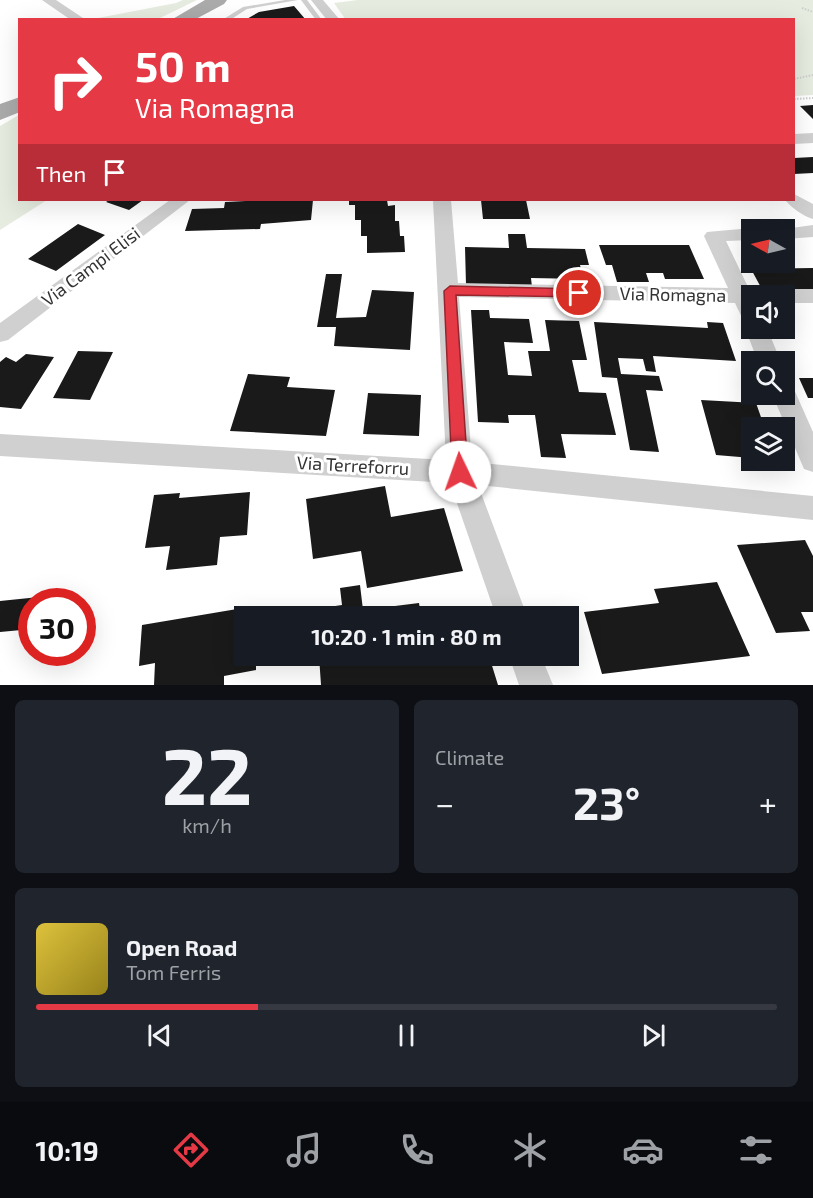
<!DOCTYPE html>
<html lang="en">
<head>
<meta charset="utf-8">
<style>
  body { margin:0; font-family:"Exo 2",sans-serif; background:#20242c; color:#f1f3f6; height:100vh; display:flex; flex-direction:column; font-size:22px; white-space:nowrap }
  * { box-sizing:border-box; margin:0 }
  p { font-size:20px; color:#9ea1a6 }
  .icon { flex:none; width:33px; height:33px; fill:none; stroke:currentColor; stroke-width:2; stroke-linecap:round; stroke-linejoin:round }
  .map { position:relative; height:685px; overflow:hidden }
  .drawer { display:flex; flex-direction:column; gap:15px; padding:15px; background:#0d0f14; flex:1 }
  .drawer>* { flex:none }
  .banner { position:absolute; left:18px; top:18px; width:777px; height:183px; border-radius:0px; box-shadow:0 6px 24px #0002; background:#e63946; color:#fff; overflow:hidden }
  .needle { width:39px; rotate:278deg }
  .fabs { position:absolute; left:741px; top:219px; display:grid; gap:12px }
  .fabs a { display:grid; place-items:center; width:54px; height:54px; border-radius:0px; background:#171b24; box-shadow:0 6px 24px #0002; font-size:30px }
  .speed { position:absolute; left:18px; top:588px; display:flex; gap:12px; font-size:30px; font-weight:700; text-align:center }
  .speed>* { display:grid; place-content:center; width:78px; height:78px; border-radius:50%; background:#171b24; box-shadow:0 6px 24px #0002; line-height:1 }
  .speed .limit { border:9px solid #d22; background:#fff; color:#111 }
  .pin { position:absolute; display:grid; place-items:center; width:51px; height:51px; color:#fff; margin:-26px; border:3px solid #fff; border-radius:50%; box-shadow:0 2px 6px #0007 }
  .me { position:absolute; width:66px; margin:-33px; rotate:357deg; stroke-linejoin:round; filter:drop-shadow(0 0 4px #0008) }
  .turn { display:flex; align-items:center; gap:21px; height:126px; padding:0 18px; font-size:27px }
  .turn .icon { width:78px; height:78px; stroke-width:2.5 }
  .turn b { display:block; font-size:42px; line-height:51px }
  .then { display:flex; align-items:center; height:57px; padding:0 18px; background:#0003; gap:12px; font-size:22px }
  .big { font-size:45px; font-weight:700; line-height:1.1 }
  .drawer .card { flex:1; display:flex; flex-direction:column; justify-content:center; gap:9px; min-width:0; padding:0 21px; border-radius:9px; background:#20242c }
  .drawer .dial { align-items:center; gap:0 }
  .dial b { font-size:78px; line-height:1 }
  .song { display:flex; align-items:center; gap:18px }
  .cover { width:72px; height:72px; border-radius:9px; background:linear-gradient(135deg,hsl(50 70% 55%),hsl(50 70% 35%)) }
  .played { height:6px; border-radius:3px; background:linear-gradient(90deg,#e63946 30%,#363941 30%) }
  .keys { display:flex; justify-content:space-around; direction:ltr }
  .heat { display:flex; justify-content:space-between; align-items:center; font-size:33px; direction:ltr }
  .drawer .tiles { flex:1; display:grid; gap:15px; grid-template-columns:1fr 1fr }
  .card:last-child { grid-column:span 2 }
  .trip { position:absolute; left:234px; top:606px; width:345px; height:60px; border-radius:0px; background:#171b24; box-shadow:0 6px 24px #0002; font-weight:700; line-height:60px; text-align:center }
  .tab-bar { display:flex; height:96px; justify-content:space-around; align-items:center; background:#090b0e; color:#9ea1a6 }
  .tab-bar .icon { width:42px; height:42px }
  .tab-bar .active { color:#e63946 }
  .tab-bar b { font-size:27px; color:#f1f3f6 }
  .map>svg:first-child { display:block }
</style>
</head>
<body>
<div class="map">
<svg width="813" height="685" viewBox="0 0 813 685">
  <rect width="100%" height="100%" fill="#fff"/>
  <path fill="#e6ecdf" d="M183 0H197L158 19H93L176 3Z
    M358 0H813V95L794 96V20H346L334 3Z
    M19 115 20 200H47L0 230V126Z"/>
  <path fill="#1a1a1a" d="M294 6 306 20H245L259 12Z
    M813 105V119L800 106Z
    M813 157V173L794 174V158Z
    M109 200H143L129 210 106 202Z
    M270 200H313L311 220 261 224 260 229 185 231 192 209 224 208 225 202Z
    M349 200H387L388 206 395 205V221H399L400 236H404L405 252 367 253V236H361V220H355V205H349Z
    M481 200H526L530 219H483Z
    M78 224 105 235 56 271 28 259Z
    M508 234H525L527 248 585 249 589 265H580L583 279 531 278 532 287 466 285 465 247 509 248Z
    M599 245H689L704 279H665L663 273H646L649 282H617L612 265H606Z
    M813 268V292L764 293 751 269Z
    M326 274H342L336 318 366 317 372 290 414 292 410 350 334 346 336 327H317Z
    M471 310H489L490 318 529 319 533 343 504 342 508 375 532 376 528 351H550L545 320 579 321 587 360H572L579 392 606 393 616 435 561 434 566 458 541 457 535 415H508L509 423 478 422Z
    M594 322 708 328 707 322 723 323 736 361 653 356 656 372 646 371 643 359 618 358 621 374 659 376 663 391 646 390 659 452 630 450 617 378 602 377Z
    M78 351 113 352 90 400 53 398Z
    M26 354 54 357 21 409 0 407V362L6 357 16 362Z
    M248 374 290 377 287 387 335 390 326 436 230 431Z
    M799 378H813V398H808Z
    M368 393 421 395 419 436 363 434Z
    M701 400 756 403 762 420 747 419 752 433V458L716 455Z
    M385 486 391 517 444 508 463 571 367 588 361 551 313 559 306 499Z
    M250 492 247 535 220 537 217 565 166 570 170 546 145 548 154 495 180 493 179 498Z
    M805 540 813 556V612H801L810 631 776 633 737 545Z
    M717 582 750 656 602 674 584 612 659 603 654 589Z
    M360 585 363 610 419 603 421 616H316L315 609 342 605 340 588Z
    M49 596 47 602H32V629L0 632V601Z
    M255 606V616H244V656H256V670L224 676V685H154L155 663 139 666 142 625Z
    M319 656H489L498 685H321Z"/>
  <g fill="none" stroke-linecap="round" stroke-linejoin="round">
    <path stroke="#cdcdcd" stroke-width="2" stroke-dasharray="1.5 1.5" stroke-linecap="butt" d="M802 8 813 12
      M794 79 813 75
      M794 99 813 98"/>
    <path fill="#d0d0d0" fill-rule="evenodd" d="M285 0H298L247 9 230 20H222L243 7Z
      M301 0H307L322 20H316Z"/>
    <path fill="#d0d0d0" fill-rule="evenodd" d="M42 0H56L86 20H71Z
      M311 0H323L340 20H327Z
      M813 133V143L794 144V134Z
      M794 194 813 204V219C803 216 792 208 785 200H794Z
      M170 200H190L8 340 0 342V323Z
      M433 200H451L458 283 728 288 704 236 707 232 752 228 757 230H752V240L726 241 749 289 759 291 762 296H752V328H767L781 362H758L745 328 748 323 744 322 735 303 459 297 472 462 813 496V520L478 485 527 616H496L450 483 0 456V434L446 460Z
      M813 225V237L784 239V230H777Z
      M784 289H813V303H784V296H774L777 291Z
      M784 385 793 387 813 432V472L804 469 772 394H784Z
      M509 656H541L553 685H519Z"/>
    <path fill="#ababab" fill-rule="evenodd" d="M205 0H227L224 4 194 20H171Z
      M20 97V112L0 120V104Z"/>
  </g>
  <path fill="#e63946" stroke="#96252e" stroke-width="1.5" d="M450 286 579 289 585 293 579 297 456 295 468 472 465 477 460 479 454 477 452 472 444 291Z"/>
  <g text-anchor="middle" stroke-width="6" stroke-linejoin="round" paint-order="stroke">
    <g font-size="18" fill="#333" stroke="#fff">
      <text transform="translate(91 267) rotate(-37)" y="6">Via Campi Elisi</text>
      <text transform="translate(673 295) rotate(1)" y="6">Via Romagna</text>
      <text transform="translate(353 466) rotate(3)" y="6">Via Terreforru</text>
    </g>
  </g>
</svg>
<div class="fabs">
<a><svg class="needle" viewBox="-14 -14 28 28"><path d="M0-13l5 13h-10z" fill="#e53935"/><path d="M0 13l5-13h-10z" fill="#9ea1a6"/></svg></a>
<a><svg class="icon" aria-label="sound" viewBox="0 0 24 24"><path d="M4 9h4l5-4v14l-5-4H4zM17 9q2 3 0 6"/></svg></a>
<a><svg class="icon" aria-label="search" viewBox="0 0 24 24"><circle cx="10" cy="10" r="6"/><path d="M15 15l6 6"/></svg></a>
<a><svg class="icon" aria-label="layers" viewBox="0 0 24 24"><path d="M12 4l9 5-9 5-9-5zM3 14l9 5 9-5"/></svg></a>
</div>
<div class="speed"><div class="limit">30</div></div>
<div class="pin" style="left:579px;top:293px;background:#d93025"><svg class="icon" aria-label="arrive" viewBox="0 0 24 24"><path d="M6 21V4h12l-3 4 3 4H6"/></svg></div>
<svg class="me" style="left:460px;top:472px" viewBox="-20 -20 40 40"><circle r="19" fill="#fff"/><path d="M0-13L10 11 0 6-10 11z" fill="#e63946"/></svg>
<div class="trip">10:20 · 1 min · 80 m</div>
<div class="banner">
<div class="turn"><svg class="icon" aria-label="right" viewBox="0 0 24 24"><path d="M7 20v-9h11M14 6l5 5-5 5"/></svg><div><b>50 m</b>Via Romagna</div></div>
<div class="then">Then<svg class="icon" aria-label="arrive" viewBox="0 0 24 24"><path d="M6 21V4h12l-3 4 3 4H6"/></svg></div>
</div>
</div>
<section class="drawer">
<div class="tiles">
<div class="card dial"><b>22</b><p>km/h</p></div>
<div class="card"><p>Climate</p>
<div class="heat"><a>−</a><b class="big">23°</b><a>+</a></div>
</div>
<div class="card">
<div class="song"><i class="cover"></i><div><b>Open Road</b><p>Tom Ferris</p></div></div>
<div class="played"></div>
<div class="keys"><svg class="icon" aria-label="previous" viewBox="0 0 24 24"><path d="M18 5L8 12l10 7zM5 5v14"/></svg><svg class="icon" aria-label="pause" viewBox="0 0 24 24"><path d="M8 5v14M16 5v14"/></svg><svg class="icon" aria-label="next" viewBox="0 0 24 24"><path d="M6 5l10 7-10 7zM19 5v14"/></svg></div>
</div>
</div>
</section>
<nav class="tab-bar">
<b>10:19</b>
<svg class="icon active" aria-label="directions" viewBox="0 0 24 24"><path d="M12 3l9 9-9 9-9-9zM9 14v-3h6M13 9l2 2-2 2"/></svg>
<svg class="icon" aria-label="music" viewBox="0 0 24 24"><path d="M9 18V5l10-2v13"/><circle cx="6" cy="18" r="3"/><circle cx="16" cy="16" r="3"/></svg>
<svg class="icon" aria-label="phone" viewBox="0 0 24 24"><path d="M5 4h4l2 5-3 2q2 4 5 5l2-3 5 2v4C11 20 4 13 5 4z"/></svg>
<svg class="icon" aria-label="climate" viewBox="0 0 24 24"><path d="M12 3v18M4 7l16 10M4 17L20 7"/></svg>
<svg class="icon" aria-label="car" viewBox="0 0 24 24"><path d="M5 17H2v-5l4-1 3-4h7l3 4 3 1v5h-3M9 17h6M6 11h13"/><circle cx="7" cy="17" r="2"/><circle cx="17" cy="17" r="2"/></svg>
<svg class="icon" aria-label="filters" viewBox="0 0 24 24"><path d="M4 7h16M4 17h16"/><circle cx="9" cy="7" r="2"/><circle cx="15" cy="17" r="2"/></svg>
</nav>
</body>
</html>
